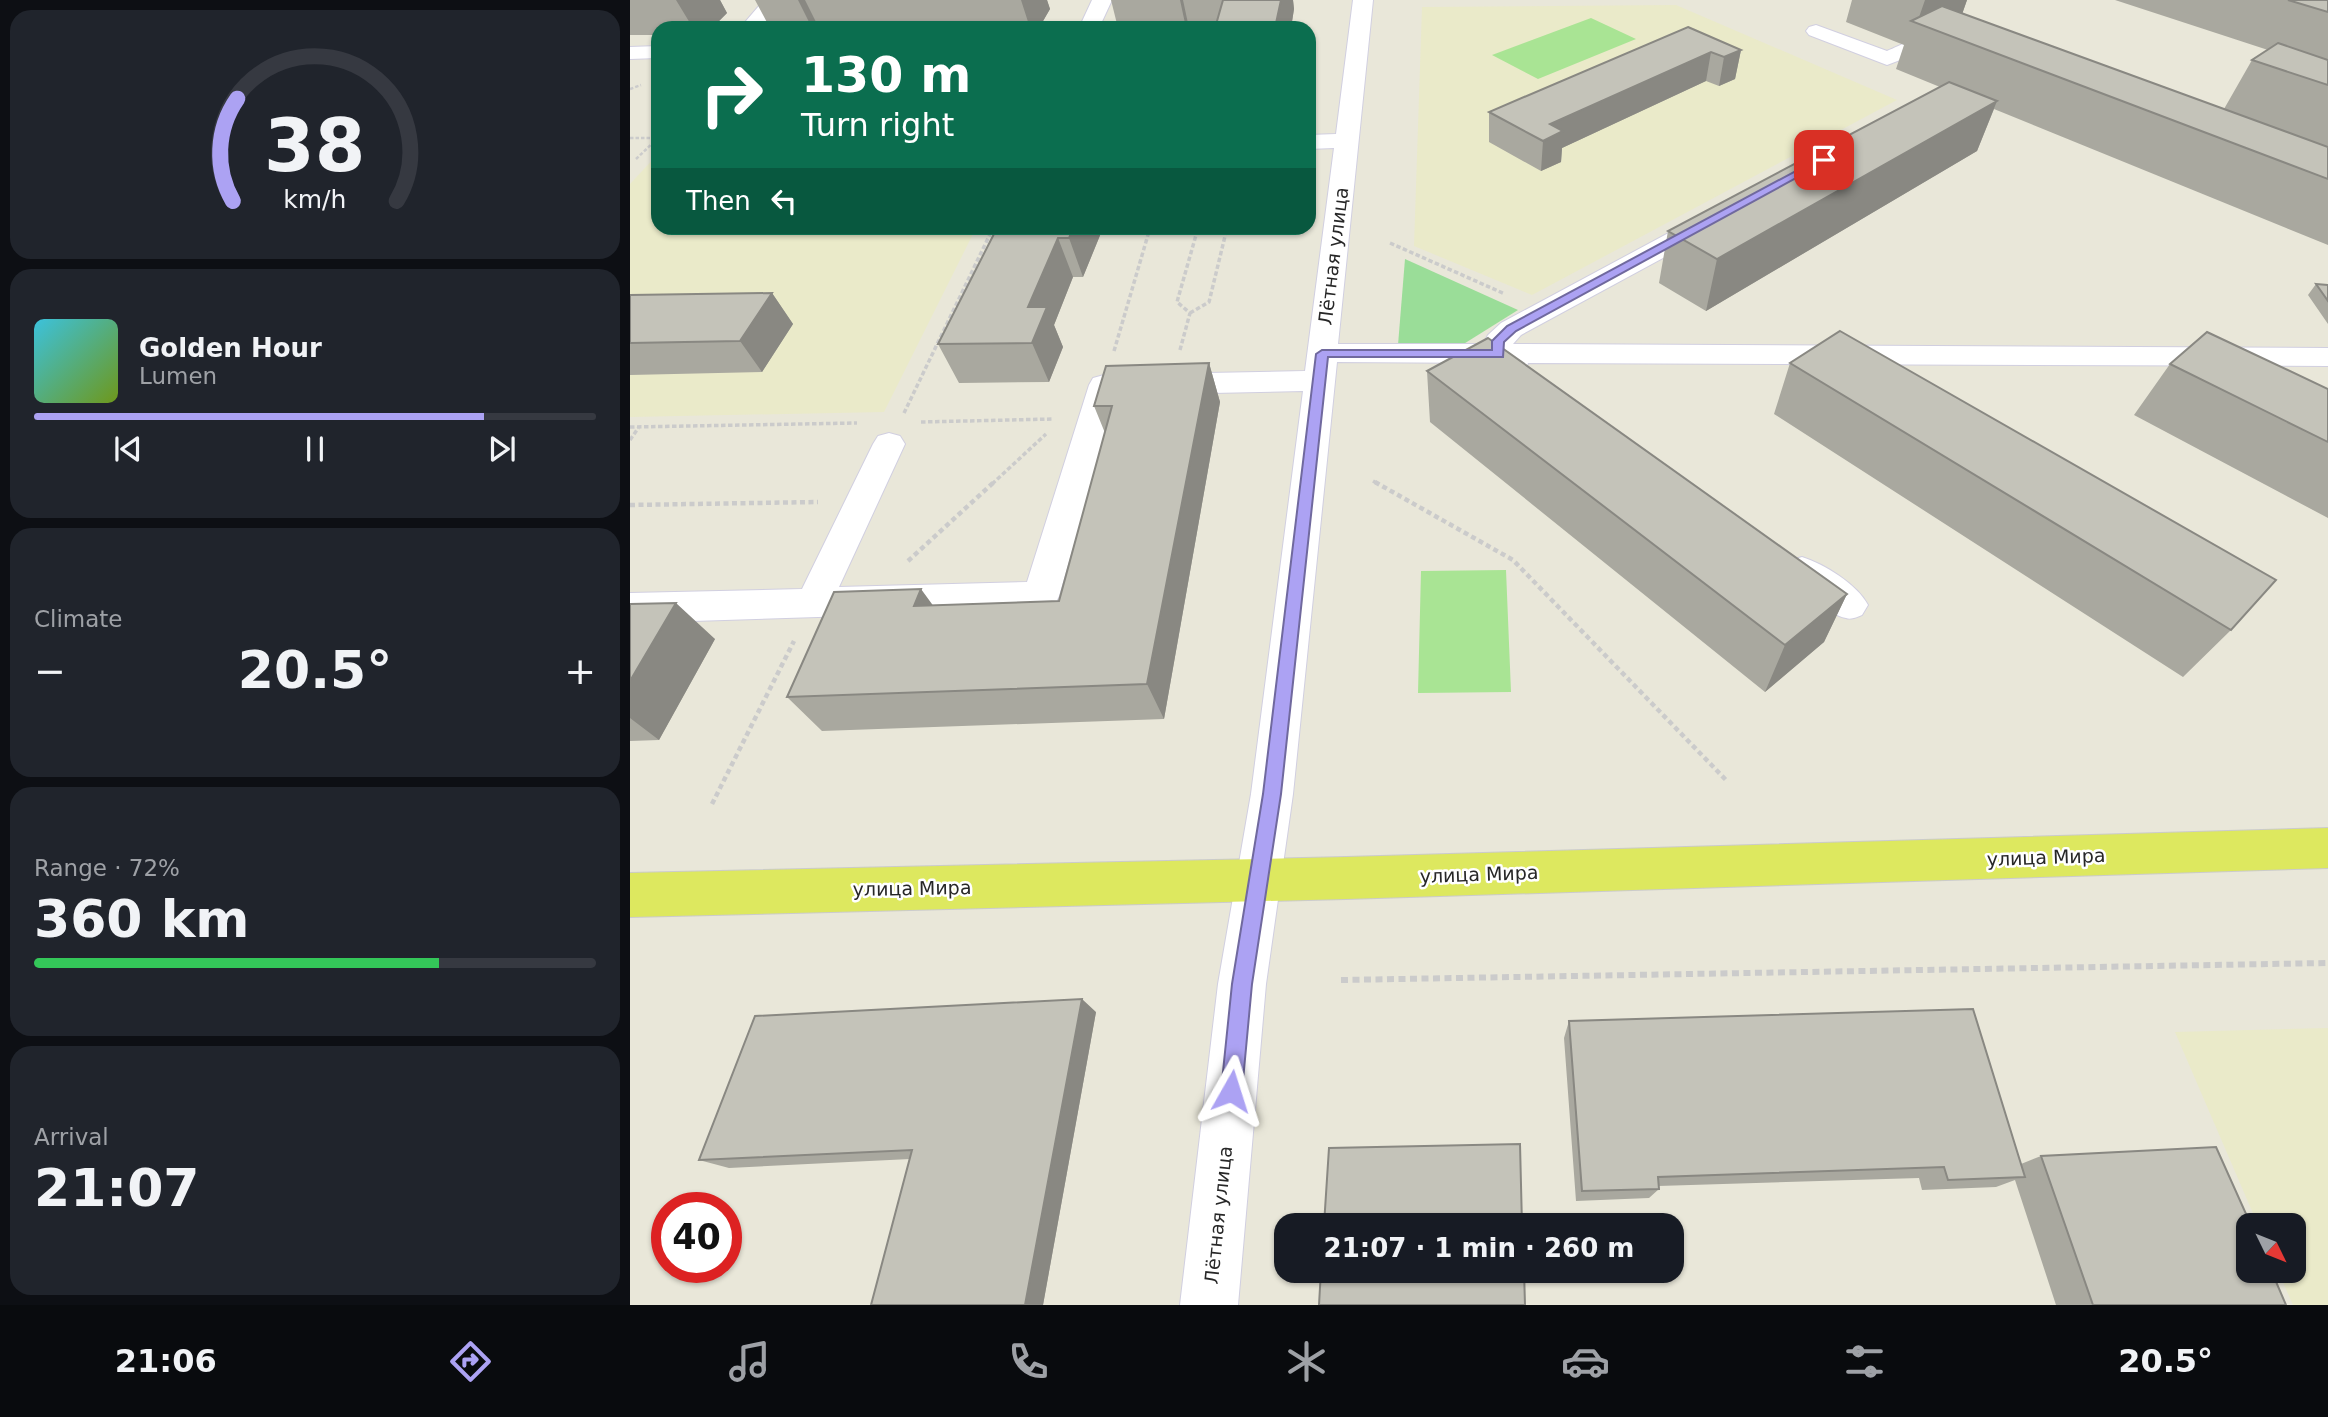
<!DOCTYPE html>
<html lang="en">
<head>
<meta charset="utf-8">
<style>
  body { margin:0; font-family:"DejaVu Sans",sans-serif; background:#20242c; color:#f1f3f6; height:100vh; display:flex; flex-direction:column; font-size:26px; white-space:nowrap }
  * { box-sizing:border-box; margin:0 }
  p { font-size:23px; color:#9ea1a6 }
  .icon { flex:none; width:38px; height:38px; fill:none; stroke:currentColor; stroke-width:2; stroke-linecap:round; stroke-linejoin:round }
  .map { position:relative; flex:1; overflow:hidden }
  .side { display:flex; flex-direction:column; gap:10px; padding:10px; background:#0d0f14; width:630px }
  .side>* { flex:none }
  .top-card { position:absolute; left:21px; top:21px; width:665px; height:214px; border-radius:21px; box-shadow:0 2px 5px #0004; background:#0b6e4f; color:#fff; overflow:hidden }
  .needle { width:46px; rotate:133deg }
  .fabs { position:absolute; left:1606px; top:1213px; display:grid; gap:14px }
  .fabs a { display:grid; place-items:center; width:70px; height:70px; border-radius:14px; background:#171b24; box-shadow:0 2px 5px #0004; font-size:35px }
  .speed { position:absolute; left:21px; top:1192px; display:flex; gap:14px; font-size:35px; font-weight:700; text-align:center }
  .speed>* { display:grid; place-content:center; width:91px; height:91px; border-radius:50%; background:#171b24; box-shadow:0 2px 5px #0004; line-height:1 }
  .speed .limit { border:10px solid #d22; background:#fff; color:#111 }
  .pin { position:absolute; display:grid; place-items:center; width:60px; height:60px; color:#fff; margin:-30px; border-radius:14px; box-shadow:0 4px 10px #0006 }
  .me { position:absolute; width:77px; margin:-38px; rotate:6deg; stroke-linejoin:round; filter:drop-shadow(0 0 5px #0008) }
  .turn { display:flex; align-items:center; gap:24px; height:147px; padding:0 35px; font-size:32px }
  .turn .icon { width:91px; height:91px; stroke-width:2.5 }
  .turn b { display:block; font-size:49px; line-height:60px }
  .then { display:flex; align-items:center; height:66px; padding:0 35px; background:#0003; gap:14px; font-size:26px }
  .big { font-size:52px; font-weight:600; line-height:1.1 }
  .side .card { flex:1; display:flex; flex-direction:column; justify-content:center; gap:10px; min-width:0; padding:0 24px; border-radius:21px; background:#20242c }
  .side .dial { align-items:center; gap:0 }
  .dial svg { height:182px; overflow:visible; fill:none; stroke:#363941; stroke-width:7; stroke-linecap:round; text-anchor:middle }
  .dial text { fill:#f1f3f6; stroke:none }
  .song { display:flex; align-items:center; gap:21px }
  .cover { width:84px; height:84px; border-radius:10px; background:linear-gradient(135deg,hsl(190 70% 55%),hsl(80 70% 35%)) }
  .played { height:7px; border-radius:4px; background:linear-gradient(90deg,#aca2f3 80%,#363941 80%) }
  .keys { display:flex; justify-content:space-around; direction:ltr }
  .heat { display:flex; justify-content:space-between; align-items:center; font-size:38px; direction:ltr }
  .charge { height:10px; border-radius:5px; background:linear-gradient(90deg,#34c759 72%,#363941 0) }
  .trip { position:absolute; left:644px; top:1213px; width:410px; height:70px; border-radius:21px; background:#171b24; box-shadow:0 2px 5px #0004; font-weight:600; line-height:70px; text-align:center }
  .menu { display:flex; height:112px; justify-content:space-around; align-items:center; background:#090b0e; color:#9ea1a6 }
  .menu .icon { width:49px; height:49px }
  .menu .on { color:#aca2f3 }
  .menu b { font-size:32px; color:#f1f3f6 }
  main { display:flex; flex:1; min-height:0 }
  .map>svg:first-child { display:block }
</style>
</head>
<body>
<main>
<section class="side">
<div class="card dial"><svg viewBox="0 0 100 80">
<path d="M14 69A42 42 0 1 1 86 69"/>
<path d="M14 69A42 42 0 0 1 16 24" stroke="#aca2f3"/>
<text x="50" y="56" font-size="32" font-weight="700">38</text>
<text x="50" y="72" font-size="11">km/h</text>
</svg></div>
<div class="card">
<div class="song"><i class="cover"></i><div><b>Golden Hour</b><p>Lumen</p></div></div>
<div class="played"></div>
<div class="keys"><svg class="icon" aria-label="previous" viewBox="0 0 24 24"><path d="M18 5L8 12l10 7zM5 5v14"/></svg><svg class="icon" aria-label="pause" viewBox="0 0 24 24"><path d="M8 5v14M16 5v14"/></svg><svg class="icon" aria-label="next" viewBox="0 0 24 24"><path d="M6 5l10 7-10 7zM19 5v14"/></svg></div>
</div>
<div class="card"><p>Climate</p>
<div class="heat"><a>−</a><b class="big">20.5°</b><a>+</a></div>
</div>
<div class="card"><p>Range · 72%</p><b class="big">360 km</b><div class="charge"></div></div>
<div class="card"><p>Arrival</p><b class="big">21:07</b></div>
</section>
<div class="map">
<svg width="1698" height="1305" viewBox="0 0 1698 1305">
  <rect width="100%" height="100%" fill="#e9e7d9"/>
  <path fill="#eaeac9" d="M1046 5 1267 100 902 295 784 246 792 7Z
    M28 154V228H346L254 412 0 417V184Z
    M1698 1028V1305H1663L1648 1271 1664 1270V1225H1628L1545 1032Z"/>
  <path fill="#9add98" d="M775 259 888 310 832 345H768Z"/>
  <path fill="#a9e494" d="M961 18 1006 39 908 79 862 55Z
    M876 570 881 692 788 693 791 571Z"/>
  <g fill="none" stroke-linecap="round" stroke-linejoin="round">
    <g stroke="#d1cfe0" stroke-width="2">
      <path id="minor" d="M134 0H155L131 28H110Z
        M462 0H482L469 28H449Z
        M723 0H743L708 344H853L858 335 871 323 1074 214 1083 212 1092 214 1096 220 1092 226 891 335 883 344 1698 348V366L898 363 895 372C880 376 873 372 862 363L707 362 663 794 636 984 608 1305H550L588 984 621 794 673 391 487 395 429 596 424 606 411 610 0 623V593L172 589 243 444 248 436 259 433 270 436 275 444 209 587 397 582 459 385 463 378 474 375 675 371 704 148 679 149V135L706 134Z
        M1186 25 1257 51C1277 43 1313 21 1331 44L1327 48 1320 50 1307 46 1257 65 1179 35 1176 31 1179 27Z
        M28 46V58L0 59V47Z
        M1172 557C1194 564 1227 584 1238 605L1232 615C1227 617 1221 620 1216 618 1199 615 1162 585 1154 571L1159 561Z"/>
    </g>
    <g stroke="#cbcbcb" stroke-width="2">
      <path id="major" d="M1698 828V868L716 899 0 917V873L716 857Z"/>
    </g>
    <path stroke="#cbcbcb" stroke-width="2.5" stroke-dasharray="3.5 2" stroke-linecap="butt" d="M0 89 11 85
      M0 138H27
      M6 159 28 138"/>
    <path stroke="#cbcbcb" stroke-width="3.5" stroke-dasharray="4.5 2.5" stroke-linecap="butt" d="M760 243 875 294
      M560 313 579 302 597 228
      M550 350 560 313 547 302 568 228
      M484 351 520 228
      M274 413 363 228
      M291 422 423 419
      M0 427 227 423
      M0 440 9 427
      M743 481 748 484
      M362 484 416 434"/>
    <path stroke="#cbcbcb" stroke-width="4.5" stroke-dasharray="5 3.5" stroke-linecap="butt" d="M745 482 883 560 1096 780
      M0 505 188 502
      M278 561 364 482
      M82 804 164 641"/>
    <path stroke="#cbcbcb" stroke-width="6" stroke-dasharray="7 4.5" stroke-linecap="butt" d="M711 980 1698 963"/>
    <use href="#minor" fill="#fff" fill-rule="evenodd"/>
    <use href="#major" fill="#dde85f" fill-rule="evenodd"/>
  </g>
  <path fill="#a9a89f" d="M0 0H90L97 13 82 28H28V41L24 35H0Z
    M125 0H417L420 9 409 28H140Z
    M481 0H663L664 9 661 28H488Z
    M1222 0H1337L1332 14 1698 147V245L1364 109 1347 151 1076 311 1029 283 1038 231 1310 87 1266 69 1274 45 1216 22Z
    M1485 0H1698V147L1594 109 1622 60 1638 50Z
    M1058 27 1111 50 1105 79 1089 86 1076 81 932 148 931 162 911 171 859 142V112Z
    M367 228H473L453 277H443L424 325 433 347 419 382 329 383 308 344Z
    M1686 284 1698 285V324L1678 295Z
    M142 293 163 324 132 372 0 375V295Z
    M579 363 590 402 534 719 192 731 157 697 303 605 429 601 475 433 464 406Z
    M1160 363 1601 630 1553 677 1144 414Z
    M1540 364 1698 389V518L1504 415Z
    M797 371 1217 594 1194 642 1135 692 800 422Z
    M0 604 85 639 29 740 0 741Z
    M466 1012 413 1305H241L280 1159 99 1168 69 1160Z
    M939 1021 1391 1164 1411 1156 1656 1305H1426L1385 1180 1366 1187 1292 1190 1289 1178 1028 1186 1029 1189 1019 1198 946 1201 934 1038Z"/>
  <path fill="#898882" d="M46 0H90L97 13 82 28H63Z
    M168 0H175L189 28H182Z
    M391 0H417L420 9 409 28H400Z
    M550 0H553L559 28H556Z
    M651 0H663L664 9 661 28H645Z
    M1295 0H1337L1329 23H1287Z
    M1111 50 1105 79 1089 86 1094 57Z
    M1081 52 1076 81 932 148 931 162 911 171 913 141 920 124Z
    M1367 101 1347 151 1076 311 1087 259Z
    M443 228H473L453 277 439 238Z
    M428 238 443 277 424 325 433 347 419 382 402 343 398 307Z
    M142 293 163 324 132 372 110 341Z
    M579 363 590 402 534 719 517 684Z
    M291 589 318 626 284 606Z
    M1217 594 1194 642 1135 692 1155 645Z
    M46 603 85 639 29 740 0 718V681Z
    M452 999 466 1012 413 1305H395Z"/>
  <path fill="#c4c3b9" stroke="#898882" stroke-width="2" d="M593 0H651L645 28H585Z
    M1658 0H1698V12Z
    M1312 6 1698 147V179L1281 21Z
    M1058 27 1111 50 1094 57 1081 52 920 124 933 131 913 141 859 112Z
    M1648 43 1698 60V85L1622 60Z
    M1319 82 1367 101 1087 259 1038 231Z
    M367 228H443L439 238H428L398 307H417L402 343 308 344Z
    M1686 284 1698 285V301Z
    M142 293 110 341 0 343V295Z
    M1210 331 1646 580 1601 630 1160 363Z
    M1577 332 1698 389V442L1540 364Z
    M858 338 1217 594 1155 645 797 371Z
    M579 363 517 684 157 697 204 592 291 589 284 606 429 601 482 406H464L476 366Z
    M46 603 0 681V604Z
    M452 999 395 1305H241L282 1150 69 1160 125 1016Z
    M1343 1009 1395 1177 1318 1180 1314 1167 1028 1177 1029 1189 952 1191 939 1021Z
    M890 1144 892 1225H694L699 1148Z
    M1586 1147 1621 1225H1619V1270H1641L1656 1305H1463L1411 1156Z
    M691 1270H894L895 1305H689Z"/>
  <path fill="#aca2f3" stroke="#70699e" stroke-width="2" d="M1190 158 1199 160 886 331 874 342 873 357H698L651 794 622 984 612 1091 609 1099 601 1102 594 1099 591 1091 602 984 633 794 686 354 692 350H862V341L877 326Z"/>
  <g text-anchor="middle" stroke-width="5" stroke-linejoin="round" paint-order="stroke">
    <g font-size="19" fill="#272727" stroke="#fff">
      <text transform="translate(703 256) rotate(-83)" y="7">Лётная улица</text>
      <text transform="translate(1416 857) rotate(-2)" y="7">улица Мира</text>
      <text transform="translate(849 874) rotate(-2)" y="7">улица Мира</text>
      <text transform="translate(282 888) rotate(-1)" y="7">улица Мира</text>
      <text transform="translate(588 1215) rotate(-84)" y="7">Лётная улица</text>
    </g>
  </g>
</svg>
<div class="fabs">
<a><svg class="needle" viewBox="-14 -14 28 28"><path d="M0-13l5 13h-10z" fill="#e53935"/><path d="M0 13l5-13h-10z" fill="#9ea1a6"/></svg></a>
</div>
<div class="speed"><div class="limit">40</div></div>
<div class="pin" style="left:1194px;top:160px;background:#d93025"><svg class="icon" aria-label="arrive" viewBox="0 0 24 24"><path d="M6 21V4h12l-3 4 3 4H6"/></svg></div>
<svg class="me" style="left:601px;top:1091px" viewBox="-20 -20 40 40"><path d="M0-17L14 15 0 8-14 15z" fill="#aca2f3" stroke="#fff" stroke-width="4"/></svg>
<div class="trip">21:07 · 1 min · 260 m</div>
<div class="top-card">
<div class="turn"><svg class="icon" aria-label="right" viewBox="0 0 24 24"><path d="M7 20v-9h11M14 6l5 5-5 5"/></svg><div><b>130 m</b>Turn right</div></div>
<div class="then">Then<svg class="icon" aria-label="left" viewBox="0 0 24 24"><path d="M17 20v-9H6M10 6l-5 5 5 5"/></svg></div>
</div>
</div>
</main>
<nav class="menu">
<b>21:06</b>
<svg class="icon on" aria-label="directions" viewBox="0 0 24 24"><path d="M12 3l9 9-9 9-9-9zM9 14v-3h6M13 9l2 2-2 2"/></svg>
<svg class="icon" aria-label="music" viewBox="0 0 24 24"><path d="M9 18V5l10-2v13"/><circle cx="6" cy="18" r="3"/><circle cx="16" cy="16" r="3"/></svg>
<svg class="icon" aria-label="phone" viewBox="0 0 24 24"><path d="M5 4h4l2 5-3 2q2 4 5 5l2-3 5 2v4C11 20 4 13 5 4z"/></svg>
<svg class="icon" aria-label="climate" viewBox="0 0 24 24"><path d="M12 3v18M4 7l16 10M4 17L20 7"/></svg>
<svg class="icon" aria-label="car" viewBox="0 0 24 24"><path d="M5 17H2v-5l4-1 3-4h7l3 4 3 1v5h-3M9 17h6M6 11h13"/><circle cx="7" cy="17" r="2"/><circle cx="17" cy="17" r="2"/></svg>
<svg class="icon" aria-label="filters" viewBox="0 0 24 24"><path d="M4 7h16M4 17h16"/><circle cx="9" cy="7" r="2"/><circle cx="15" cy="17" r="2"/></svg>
<b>20.5°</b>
</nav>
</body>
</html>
